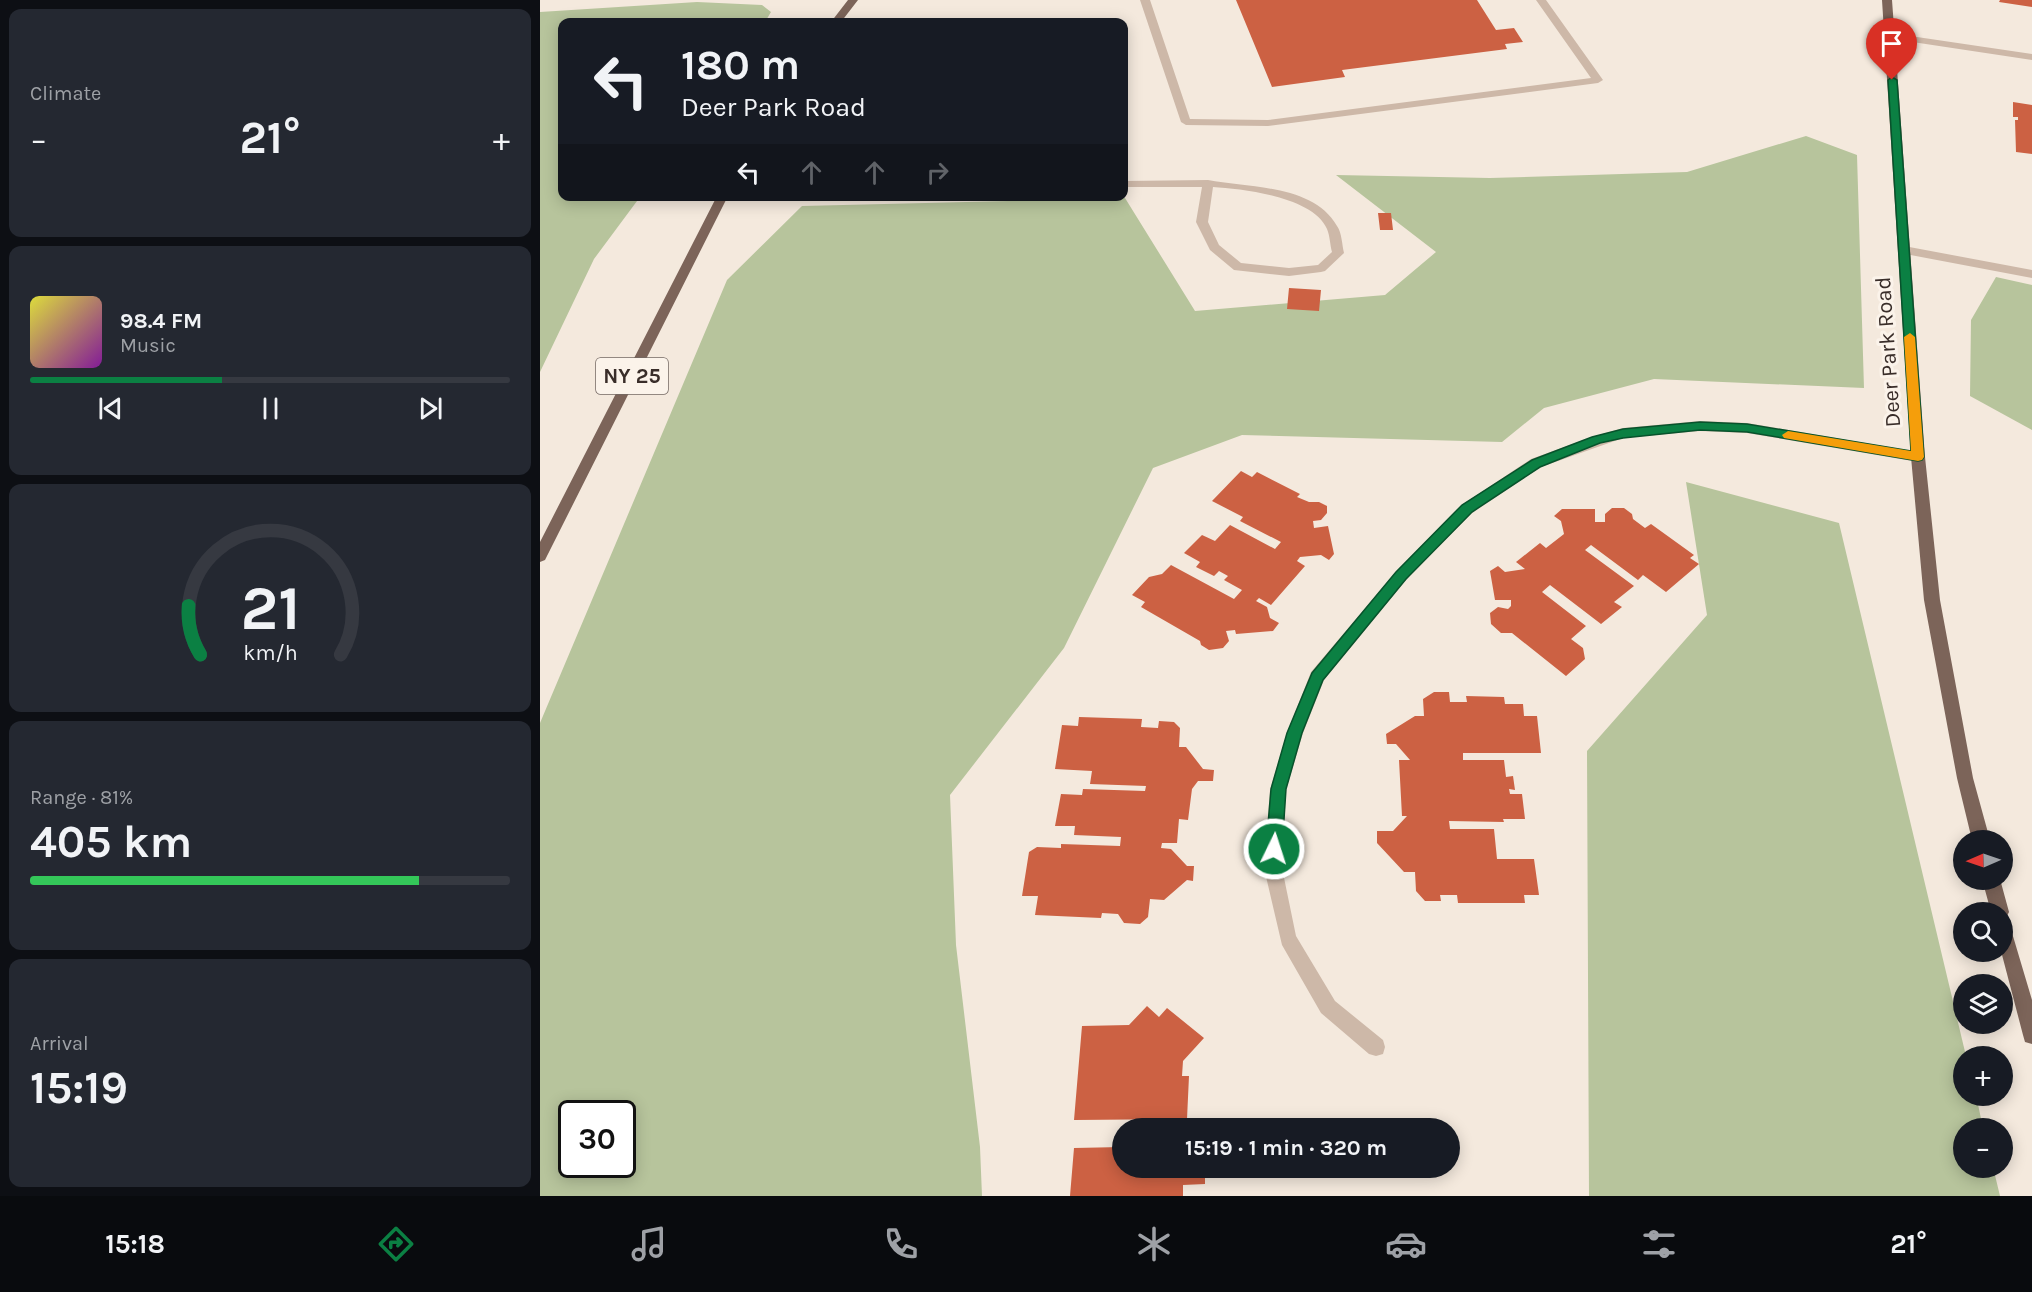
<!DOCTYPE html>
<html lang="en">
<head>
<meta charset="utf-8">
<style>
  body { margin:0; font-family:Karla,sans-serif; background:#242831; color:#f1f3f6; height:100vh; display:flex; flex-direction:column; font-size:22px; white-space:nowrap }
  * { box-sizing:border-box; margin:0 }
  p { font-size:20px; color:#9ea1a6 }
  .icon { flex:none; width:33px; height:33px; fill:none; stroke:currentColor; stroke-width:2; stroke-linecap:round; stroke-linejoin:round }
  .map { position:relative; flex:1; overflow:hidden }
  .side { display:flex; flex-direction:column; gap:9px; padding:9px; background:#0d0f14; width:540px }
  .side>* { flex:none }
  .top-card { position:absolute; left:18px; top:18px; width:570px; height:183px; border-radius:12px; box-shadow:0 3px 15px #0003; background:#171b24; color:#f1f3f6; overflow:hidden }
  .needle { width:39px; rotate:268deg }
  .buttons { position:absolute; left:1413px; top:830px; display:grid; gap:12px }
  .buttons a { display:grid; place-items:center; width:60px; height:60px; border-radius:50%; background:#171b24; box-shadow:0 3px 15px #0003; font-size:30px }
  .speed { position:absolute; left:18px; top:1100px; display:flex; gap:12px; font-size:30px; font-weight:700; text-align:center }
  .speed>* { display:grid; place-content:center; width:78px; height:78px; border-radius:50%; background:#171b24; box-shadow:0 3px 15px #0003; line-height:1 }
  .speed .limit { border:3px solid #111; border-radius:9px; background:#fff; color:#111 }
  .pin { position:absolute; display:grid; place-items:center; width:51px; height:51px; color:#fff; margin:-62px -26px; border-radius:50% 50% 50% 0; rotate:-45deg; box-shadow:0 0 6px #0007 }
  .pin .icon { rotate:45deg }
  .me { position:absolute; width:66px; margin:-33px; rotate:4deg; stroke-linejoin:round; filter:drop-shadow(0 0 4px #0008) }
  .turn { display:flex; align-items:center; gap:21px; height:126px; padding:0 24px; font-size:27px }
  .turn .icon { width:78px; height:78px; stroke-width:2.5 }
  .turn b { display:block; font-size:42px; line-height:51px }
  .lanes { display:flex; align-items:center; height:57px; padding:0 24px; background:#0003; justify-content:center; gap:30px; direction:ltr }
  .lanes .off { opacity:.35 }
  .big { font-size:45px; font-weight:700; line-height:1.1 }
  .side .tile { flex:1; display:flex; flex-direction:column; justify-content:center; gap:9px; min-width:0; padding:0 21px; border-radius:12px; background:#242831 }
  .side .dial { align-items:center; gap:0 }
  .dial svg { height:156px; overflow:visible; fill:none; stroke:#363941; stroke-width:7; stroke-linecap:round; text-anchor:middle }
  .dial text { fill:#f1f3f6; stroke:none }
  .song { display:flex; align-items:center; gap:18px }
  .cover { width:72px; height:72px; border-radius:9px; background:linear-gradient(135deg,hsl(60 70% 55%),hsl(290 70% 35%)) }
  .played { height:6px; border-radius:3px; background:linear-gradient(90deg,#0b8043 40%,#363941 40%) }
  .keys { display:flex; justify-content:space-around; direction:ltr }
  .heat { display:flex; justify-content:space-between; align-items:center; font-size:33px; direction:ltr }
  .charge { height:9px; border-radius:4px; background:linear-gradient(90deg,#34c759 81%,#363941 0) }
  .trip { position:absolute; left:572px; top:1118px; width:348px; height:60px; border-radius:30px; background:#171b24; box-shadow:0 3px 15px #0003; font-weight:700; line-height:60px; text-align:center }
  .tab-bar { display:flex; height:96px; justify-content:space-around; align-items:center; background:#090b0e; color:#9ea1a6 }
  .tab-bar .icon { width:42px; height:42px }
  .tab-bar .active { color:#0b8043 }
  .tab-bar b { font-size:27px; color:#f1f3f6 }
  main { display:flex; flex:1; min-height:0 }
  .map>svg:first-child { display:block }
</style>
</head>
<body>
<main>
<section class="side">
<div class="tile"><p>Climate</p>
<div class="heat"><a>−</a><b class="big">21°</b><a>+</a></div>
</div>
<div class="tile">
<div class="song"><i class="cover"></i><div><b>98.4 FM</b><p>Music</p></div></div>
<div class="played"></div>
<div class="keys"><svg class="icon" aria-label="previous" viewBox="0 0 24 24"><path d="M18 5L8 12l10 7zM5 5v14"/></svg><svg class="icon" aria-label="pause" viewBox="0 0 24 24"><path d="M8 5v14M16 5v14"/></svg><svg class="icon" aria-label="next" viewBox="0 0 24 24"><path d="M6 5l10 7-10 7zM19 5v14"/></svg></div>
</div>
<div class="tile dial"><svg viewBox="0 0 100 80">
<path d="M14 69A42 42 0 1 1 86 69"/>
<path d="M14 69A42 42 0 0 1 8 44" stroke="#0b8043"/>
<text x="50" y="56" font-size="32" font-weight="700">21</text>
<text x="50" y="72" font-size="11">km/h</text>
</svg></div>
<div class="tile"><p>Range · 81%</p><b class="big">405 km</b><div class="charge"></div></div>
<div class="tile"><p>Arrival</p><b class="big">15:19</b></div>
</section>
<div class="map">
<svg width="1492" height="1196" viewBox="0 0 1492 1196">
  <rect width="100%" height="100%" fill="#f4e9dd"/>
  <path fill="#b7c49c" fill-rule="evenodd" d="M157 2 222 5 231 12 225 22H22V196L100 197 54 259 0 372V12Z
    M1266 136 1317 155 1324 388 1114 379 1004 408 962 442 702 435 613 468 524 648 410 795 416 945 440 1147 442 1196H0V723L187 280 262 206 585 198 655 311 845 295 896 252 796 175 950 178 1147 172ZM32 1113H82V1164H32Z
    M1456 277 1492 285V430L1430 396 1431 320Z
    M1146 482 1299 523 1426 1056H1424V1095H1436L1443 1128H1424V1167H1453L1460 1196H1049L1047 751 1167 615Z"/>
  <path fill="#cc6143" d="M696 0H937L956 30 974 28 983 42 965 44 967 49 802 70 805 77 732 87Z
    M1460 0H1492V7L1459 2Z
    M1473 102 1492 105V154L1476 152 1475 120H1478V117H1473Z
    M838 213H851L853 230H840Z
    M749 288 781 290 779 311 747 309Z
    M701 471 712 477 717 472 760 494 757 497 769 502H779L787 506V513L781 520 773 521 774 528 788 526 794 554 789 560 781 555 760 557 757 561 765 566 731 605 719 598 716 601 727 607 730 618 739 623 733 631 696 634 695 630 686 631 689 641 683 648 669 650 661 645 660 641 601 607 605 602 592 595 609 577 622 574 631 565 694 599 702 590 684 580 688 576 679 571 674 576 656 567 660 562 644 553 662 535 675 541 690 525 735 549 741 542 700 521 703 517 672 501Z
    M1072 508H1084L1092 514 1093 519 1105 528 1111 524 1154 555 1150 558 1159 564 1126 592 1103 575 1098 580 1051 545 1045 550 1094 586 1074 602 1082 607 1061 624 1010 585 1002 592 1046 626 1031 639 1043 648 1045 659 1026 676 972 633H961L951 624 950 613 958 607 968 609 971 606V600H955L950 571 958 566 965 572 985 569 976 562 1000 543 1006 548 1024 534 1021 521 1014 516 1022 509H1055V522H1065V514Z
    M894 692H909L910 702H927L926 696 964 697 965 704H983L984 716H997L1001 753H923V760H964L966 777 973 776 975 790 969 789 970 794H982L985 819H963L964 822 909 821 910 829H954L957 859H994L999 895H984L985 903H918L917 895H900L901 901H885L876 891 875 872H864L837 843V831H853L867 816H862L859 760H870L856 744H847L846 734 875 716H884L883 699Z
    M539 717 602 719 601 727 618 728 619 721 634 722 640 728 639 747H646L663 769 674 770 673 781H658L652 789 648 820 639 819 637 843H622L621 848 631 849 647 866H654L653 881 647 880 624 900 610 899 608 917 600 924 584 923 578 914 562 913 561 918 495 915 498 896H482L489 852 497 847 521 848V844L580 846 581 837 534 835 535 826H515L521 794 542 795 543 789 605 791 606 786 550 784 552 771 515 769 522 725 538 726Z
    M607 1006 619 1017 627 1008 664 1038 643 1061 642 1076H649L647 1119 534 1120 542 1026 589 1025Z
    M582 1147V1167H665V1184L643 1185V1196H530L534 1148Z"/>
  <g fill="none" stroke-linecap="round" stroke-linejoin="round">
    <path fill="#cdb8a8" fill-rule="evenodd" d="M600 0H610L650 119 728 120 1051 78 996 0H1006L1063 80 1058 83 728 126 646 125 641 122Z
      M668 180C708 188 773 184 797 226 802 233 802 245 804 253L785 271 781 272 749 276 694 270 670 250 656 222 662 187H584V181ZM673 187C704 189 773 197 787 229 790 236 790 245 792 252L778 265 749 268 701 263 679 245 668 222Z
      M1364 246 1492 270V278L1360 253 1358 250Z"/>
    <path fill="#cdb8a8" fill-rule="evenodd" d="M1350 33 1492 54V60L1346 38 1345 36Z
      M1160 421 1207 423 1378 452 1385 457 1378 462 1207 433 1160 431 1083 438 1001 467 932 513 866 580 784 680 763 733 746 790 742 868 756 936 795 1001 843 1040 845 1047 843 1054 836 1056 829 1054 781 1013 742 945 724 868 730 790 747 733 771 672 856 572 922 505 991 459 1052 437 1083 428Z"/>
    <path fill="#7c6459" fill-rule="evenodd" d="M308 0H318L301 22H291Z
      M1342 0H1352L1385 457 1400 600 1433 778 1450 840H1432L1417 778 1384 600 1371 457Z
      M177 196H188L7 556 5 560 0 562V542Z
      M1442 879H1460L1469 912 1467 916 1492 1000V1044L1485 1042 1483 1035 1461 951H1462V912H1451Z"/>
  </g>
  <path fill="#0b8043" stroke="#07532c" stroke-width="1.5" d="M1352 77 1357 80 1384 457 1382 460 1378 461 1207 432 1160 430 1083 438 1060 443 1000 467 932 512 866 579 783 680 762 733 746 789 742 849 739 854 734 856 728 854 726 849 731 789 747 733 772 673 856 572 922 505 992 460 1052 437 1083 429 1160 422 1207 424 1371 451 1348 80Z"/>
  <path fill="#f59e0b" d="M1370 333 1375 337 1384 457 1382 460 1378 461 1244 438 1242 435 1248 431 1371 451 1364 337Z"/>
  <g text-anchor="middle" stroke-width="6" stroke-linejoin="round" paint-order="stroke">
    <rect fill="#fbf3ea" stroke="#736863" stroke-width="1.5" x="56" y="358" width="72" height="36" rx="4.5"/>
    <g font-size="21" font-weight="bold" fill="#392d29">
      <text x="92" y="383">NY 25</text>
    </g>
    <g font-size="22" fill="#392d29" stroke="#fbf3ea">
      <text transform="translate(1347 352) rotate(-94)" y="8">Deer Park Road</text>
    </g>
  </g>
</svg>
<div class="buttons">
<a><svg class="needle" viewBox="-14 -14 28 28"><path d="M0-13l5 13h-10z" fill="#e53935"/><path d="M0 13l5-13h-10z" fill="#9ea1a6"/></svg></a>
<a><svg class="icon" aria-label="search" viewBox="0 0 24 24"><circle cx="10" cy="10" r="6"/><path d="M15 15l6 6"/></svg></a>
<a><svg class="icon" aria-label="layers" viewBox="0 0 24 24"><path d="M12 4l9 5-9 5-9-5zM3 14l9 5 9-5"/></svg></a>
<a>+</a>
<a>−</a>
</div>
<div class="speed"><div class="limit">30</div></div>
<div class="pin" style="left:1352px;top:80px;background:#d93025"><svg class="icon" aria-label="arrive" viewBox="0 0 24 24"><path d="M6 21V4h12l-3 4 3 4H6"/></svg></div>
<svg class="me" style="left:734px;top:849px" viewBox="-20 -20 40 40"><circle r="17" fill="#0b8043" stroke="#fff" stroke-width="3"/><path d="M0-11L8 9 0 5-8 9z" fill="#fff"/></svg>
<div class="trip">15:19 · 1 min · 320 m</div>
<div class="top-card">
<div class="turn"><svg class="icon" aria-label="left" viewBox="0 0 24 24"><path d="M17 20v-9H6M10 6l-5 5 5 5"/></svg><div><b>180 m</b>Deer Park Road</div></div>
<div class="lanes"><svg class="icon" aria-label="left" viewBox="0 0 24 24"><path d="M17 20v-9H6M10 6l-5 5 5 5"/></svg><svg class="icon off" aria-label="ahead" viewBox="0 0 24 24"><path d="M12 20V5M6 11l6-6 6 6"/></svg><svg class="icon off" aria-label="ahead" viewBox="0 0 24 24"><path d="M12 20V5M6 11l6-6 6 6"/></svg><svg class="icon off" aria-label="right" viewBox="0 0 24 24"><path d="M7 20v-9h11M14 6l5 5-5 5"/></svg></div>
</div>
</div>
</main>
<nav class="tab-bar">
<b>15:18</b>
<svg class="icon active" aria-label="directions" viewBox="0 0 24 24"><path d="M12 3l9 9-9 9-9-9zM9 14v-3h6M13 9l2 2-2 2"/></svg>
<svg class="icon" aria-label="music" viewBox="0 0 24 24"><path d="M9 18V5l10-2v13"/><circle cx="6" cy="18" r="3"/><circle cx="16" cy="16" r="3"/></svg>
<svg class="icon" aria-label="phone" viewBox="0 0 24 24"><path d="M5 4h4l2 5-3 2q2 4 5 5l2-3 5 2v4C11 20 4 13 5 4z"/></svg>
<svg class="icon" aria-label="climate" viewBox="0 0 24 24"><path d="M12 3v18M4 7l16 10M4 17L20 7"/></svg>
<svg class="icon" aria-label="car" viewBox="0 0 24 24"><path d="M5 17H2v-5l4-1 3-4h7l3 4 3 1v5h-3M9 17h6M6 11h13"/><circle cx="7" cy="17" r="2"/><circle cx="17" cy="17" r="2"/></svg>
<svg class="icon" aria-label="filters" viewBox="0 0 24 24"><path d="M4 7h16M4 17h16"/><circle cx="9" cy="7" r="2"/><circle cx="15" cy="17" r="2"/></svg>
<b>21°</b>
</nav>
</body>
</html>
